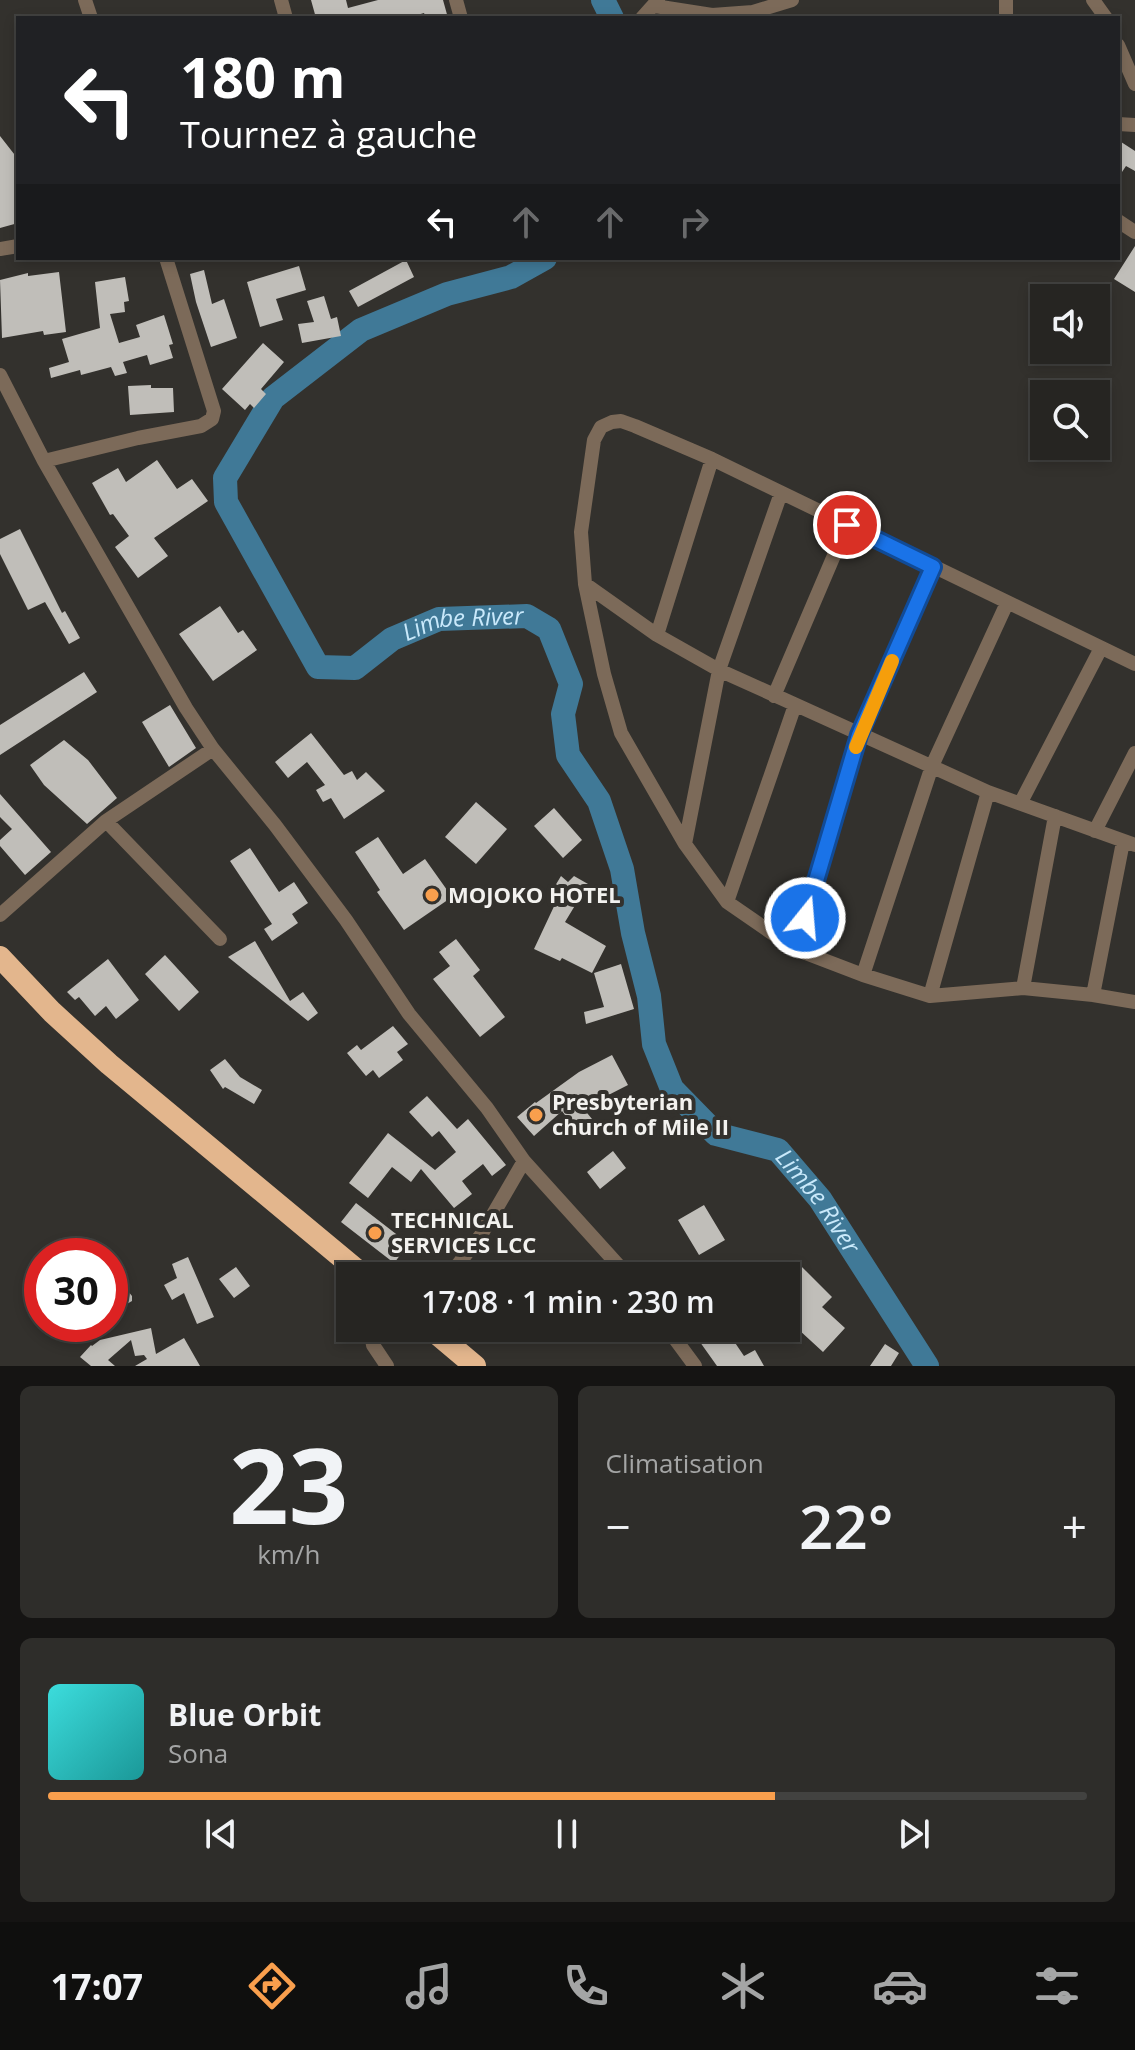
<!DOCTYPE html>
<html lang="fr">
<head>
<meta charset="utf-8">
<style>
  body { margin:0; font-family:"Open Sans",sans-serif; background:#2e2d2a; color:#f1f3f6; height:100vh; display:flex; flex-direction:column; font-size:30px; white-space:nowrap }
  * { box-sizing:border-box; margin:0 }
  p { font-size:26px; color:#a4a5a5 }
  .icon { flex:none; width:44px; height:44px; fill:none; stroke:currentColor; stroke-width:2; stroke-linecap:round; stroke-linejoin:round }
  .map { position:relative; height:1366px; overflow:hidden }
  .sheet { display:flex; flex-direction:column; gap:20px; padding:20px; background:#151413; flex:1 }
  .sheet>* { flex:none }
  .top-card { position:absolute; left:16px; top:16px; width:1104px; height:244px; border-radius:0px; box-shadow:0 4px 12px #0003,0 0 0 2px #424240; background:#202124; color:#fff; overflow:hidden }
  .buttons { position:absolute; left:1030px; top:284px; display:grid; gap:16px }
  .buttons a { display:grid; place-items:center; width:80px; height:80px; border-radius:0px; background:#262522; box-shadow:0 4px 12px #0003,0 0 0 2px #424240; font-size:40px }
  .speed { position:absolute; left:24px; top:1238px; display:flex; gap:16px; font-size:40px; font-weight:700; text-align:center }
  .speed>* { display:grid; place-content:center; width:104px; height:104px; border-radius:50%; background:#262522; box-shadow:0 4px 12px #0003,0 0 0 2px #424240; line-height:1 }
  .speed .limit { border:12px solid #d22; background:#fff; color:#111 }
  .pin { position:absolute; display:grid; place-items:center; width:68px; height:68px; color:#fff; margin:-34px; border:4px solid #fff; border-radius:50%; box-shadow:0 2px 8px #0007 }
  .me { position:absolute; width:88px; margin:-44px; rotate:17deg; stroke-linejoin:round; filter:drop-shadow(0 0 6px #0008) }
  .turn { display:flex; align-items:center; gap:28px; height:168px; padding:0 32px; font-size:36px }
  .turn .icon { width:104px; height:104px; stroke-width:2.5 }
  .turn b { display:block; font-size:56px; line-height:68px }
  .lanes { display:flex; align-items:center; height:76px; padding:0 32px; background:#0003; justify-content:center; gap:40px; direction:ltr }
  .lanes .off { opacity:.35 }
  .big { font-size:60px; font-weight:600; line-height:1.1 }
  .sheet .widget { flex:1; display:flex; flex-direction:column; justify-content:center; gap:12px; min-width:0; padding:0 28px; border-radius:12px; background:#2e2d2a }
  .sheet .dial { align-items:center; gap:0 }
  .dial b { font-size:104px; line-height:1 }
  .song { display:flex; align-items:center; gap:24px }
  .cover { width:96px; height:96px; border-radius:12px; background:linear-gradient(135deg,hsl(180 70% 55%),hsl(180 70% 35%)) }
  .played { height:8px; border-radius:4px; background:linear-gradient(90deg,#f99f4d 70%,#424240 70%) }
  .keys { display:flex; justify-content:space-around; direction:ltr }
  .heat { display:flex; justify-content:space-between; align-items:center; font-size:44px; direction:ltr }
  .sheet .tiles { flex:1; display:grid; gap:20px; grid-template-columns:1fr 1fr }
  .widget:last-child { grid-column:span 2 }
  .trip { position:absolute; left:336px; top:1262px; width:464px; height:80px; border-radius:0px; background:#262522; box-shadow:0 4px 12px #0003,0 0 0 2px #424240; font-weight:600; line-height:80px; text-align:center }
  .tabs { display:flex; height:128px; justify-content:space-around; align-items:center; background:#0f0f0e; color:#a4a5a5 }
  .tabs .icon { width:56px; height:56px }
  .tabs .on { color:#f99f4d }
  .tabs b { font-size:36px; color:#f1f3f6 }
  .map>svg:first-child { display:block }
</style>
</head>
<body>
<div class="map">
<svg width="1135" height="1366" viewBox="0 0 1135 1366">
  <rect width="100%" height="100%" fill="#33312d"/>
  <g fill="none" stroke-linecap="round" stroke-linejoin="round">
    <g stroke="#407997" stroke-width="24">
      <path d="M603 0 612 18"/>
      <path id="s1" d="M545 258 511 277 447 294 361 330 273 398 225 478 226 502 318 667 355 668 392 639 439 619 527 616 549 629 571 684 563 714 568 755 599 801 622 869 633 933 649 996 654 1044 672 1089 716 1134 778 1150 820 1199 927 1366"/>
    </g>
  </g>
  <path fill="#c0beb9" d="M311 0H346L348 8 378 0H443L448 18H426L424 13 407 18H316Z
    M0 136 18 159V223L0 228Z
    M1118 140 1135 151V171L1126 166 1118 178Z
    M1135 246V292L1114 279Z
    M406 260 414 277 358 307 349 291Z
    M299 266 306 290 276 299 283 320 260 327 247 282Z
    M204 270 212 304 224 299 237 338 211 347 196 302 190 274Z
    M59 272 66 332 44 335 43 331 2 338 0 280 28 273V276Z
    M125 277 129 301 124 302 125 312 110 314 119 343 140 337 136 325 164 315 173 344 169 345 173 358 150 365 147 355 123 362 127 373 115 376 111 367 81 375 80 370 51 378 49 368 69 362 62 339 100 328 95 282Z
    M324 296 331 319 337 317 341 336 302 343 298 324 314 322 307 301Z
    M263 343 284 362 261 389 266 394 254 408 250 404 245 410 222 389Z
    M151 385V388H173L174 412 130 415 128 386Z
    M157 460 177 489 192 479 208 501 154 538 168 556 138 578 115 547 129 536 113 514 110 515 92 483 118 468 126 482Z
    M20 529 62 613 65 611 80 638 69 644 45 602 28 610 0 554V539Z
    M220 606 238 633 243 630 257 650 213 681 179 634Z
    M84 672 97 692 0 755V725Z
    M170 705 196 748 169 767 142 722Z
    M311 733 344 775 352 771 357 780 366 772 385 791 344 819 331 798 323 802 316 790 325 785 307 762 288 778 275 762Z
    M64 740 88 760 117 798 87 824 44 785 30 765Z
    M0 794 51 852 25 875 0 846V840L12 829 0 817Z
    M476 802 507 829 476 864 445 837Z
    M554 808 582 840 563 858 534 826Z
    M378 837 403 874 425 859 452 897 404 930 377 892 380 890 355 852Z
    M250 848 279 892 294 882 308 903 292 914 298 923 272 941 264 929 272 924 230 861Z
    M561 876 568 882 574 876 588 884 565 922 606 946 592 973 562 958 560 961 534 949 557 900 549 896Z
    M456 939 480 970 473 976 505 1017 480 1037 433 979 450 966 439 952Z
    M255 941 290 1001 303 992 318 1013 308 1021 228 957Z
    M165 955 199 992 179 1011 145 974Z
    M108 959 139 1000 116 1019 106 1006 95 1016 79 997 75 1000 67 992Z
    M621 964 634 1009 586 1024 584 1012 604 1007 594 973Z
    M393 1026 408 1044 397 1052 403 1060 379 1078 373 1070 366 1076 347 1053 357 1045 361 1050Z
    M612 1055 628 1085 583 1108 592 1119 576 1130 562 1111 534 1136 517 1117 535 1102 536 1103 579 1072Z
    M225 1059 240 1077 262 1090 254 1104 225 1087 223 1089 210 1070Z
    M427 1096 457 1129 468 1119 506 1165 492 1176 483 1164 462 1181 472 1194 454 1208 421 1169 411 1182 392 1167 368 1198 349 1183 388 1133 435 1170 456 1152 439 1131 432 1137 409 1112Z
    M613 1151 626 1168 600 1189 587 1172Z
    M356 1203 409 1244 394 1263 341 1222Z
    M704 1205 725 1240 699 1255 678 1220Z
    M188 1257 214 1317 197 1324 184 1293 172 1300 164 1285 177 1278 172 1264Z
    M796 1261 832 1297 822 1307 845 1328 823 1352 786 1318V1307L792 1300 786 1295V1278Z
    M236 1267 250 1286 234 1298 219 1279Z
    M110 1269 132 1296V1301L125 1305 110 1287Z
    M151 1328 156 1354 184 1338 200 1366H135L147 1359 144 1355 135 1356 131 1340 108 1360 115 1366H91L80 1357 91 1345 92 1346 100 1340Z
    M690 1328H725L744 1356 755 1350 764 1366H717Z
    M885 1344 899 1353 891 1366H870Z"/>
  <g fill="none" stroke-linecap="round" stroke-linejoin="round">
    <path stroke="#7c6a59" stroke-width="14" d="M85 0 91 18
      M281 0 286 18
      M456 0 461 18
      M1093 0 1106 18
      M655 6 712 15 753 12 792 0
      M642 18 658 0
      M1006 18V0
      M1118 45 1135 84
      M1118 124 1135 125
      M1118 221 1135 232
      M0 249 18 246
      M0 375 44 461 186 708 213 749 275 825 346 920 409 1014 487 1108 524 1161 481 1235 449 1276
      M44 461 138 438 201 426 212 419 214 411 166 258
      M585 584 657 635 719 670 988 792 1135 845
      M657 635 712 459
      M1135 664 712 459 635 426 621 421 612 422 601 427 594 440 581 532 585 584 604 674 621 733 685 844 727 902 795 949 863 975 930 996 1023 988 1093 995 1135 1002
      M774 696 847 525
      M1021 802 1101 648
      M106 821 220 939
      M1095 831 1135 753
      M685 844 719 670 781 493
      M727 902 795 705
      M0 915 106 821 213 749
      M795 949 859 735 933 567
      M863 975 932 766 1007 603
      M1023 988 1055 816
      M1093 995 1123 842
      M930 996 988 792
      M524 1161 628 1276
      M370 1328 373 1345 387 1366
      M667 1328 695 1366"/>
    <path stroke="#e3b68d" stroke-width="22" d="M0 957 52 1012 109 1064 364 1276
      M430 1328 475 1366"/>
  </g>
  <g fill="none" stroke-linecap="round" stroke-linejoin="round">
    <g stroke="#114b97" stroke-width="20">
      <path id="route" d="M805 918 859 735 933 567 847 525"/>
    </g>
    <use href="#route" stroke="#1a73e8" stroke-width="14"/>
    <path stroke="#f59e0b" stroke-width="14" d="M856 747 892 661"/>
  </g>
  <g fill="#f99f4d" stroke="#33312d" stroke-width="3">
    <circle cx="432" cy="895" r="8"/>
    <circle cx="536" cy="1115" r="8"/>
    <circle cx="375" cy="1233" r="8"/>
  </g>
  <g text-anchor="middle" stroke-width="8" stroke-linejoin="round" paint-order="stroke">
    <g font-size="22" font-weight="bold" fill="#f3f2ef" stroke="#33312d" text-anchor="start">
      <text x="448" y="903">MOJOKO HOTEL</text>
      <text x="552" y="1110">Presbyterian<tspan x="552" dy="25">church of Mile II</tspan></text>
      <text x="391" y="1228">TECHNICAL<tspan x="391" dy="25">SERVICES LCC</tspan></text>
    </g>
    <g font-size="24" font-style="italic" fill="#c9e9fb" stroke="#33312d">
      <text dy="8" stroke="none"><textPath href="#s1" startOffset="774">Limbe River</textPath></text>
      <text dy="8" stroke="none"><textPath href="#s1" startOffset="1542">Limbe River</textPath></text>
    </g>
  </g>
</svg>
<div class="buttons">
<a><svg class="icon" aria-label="sound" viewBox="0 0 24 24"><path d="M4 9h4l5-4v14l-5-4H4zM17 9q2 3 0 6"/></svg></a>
<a><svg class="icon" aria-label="search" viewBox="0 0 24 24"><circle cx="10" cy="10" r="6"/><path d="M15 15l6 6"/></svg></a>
</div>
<div class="speed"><div class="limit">30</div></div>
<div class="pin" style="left:847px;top:525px;background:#d93025"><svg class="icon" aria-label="arrive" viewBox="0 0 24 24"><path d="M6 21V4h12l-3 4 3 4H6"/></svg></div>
<svg class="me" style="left:805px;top:918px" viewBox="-20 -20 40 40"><circle r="17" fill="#1a73e8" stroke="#fff" stroke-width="3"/><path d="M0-11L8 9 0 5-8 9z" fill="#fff"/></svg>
<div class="trip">17:08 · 1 min · 230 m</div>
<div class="top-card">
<div class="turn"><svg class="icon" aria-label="left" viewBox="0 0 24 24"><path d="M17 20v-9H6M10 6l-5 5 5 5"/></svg><div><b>180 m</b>Tournez à gauche</div></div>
<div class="lanes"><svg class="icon" aria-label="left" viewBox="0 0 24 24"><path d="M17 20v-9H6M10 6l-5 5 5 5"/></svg><svg class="icon off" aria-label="ahead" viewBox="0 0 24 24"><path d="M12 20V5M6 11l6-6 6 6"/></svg><svg class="icon off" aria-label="ahead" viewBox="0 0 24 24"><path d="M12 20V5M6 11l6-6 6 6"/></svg><svg class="icon off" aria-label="right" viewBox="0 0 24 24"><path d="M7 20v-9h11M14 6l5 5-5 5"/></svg></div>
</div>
</div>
<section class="sheet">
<div class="tiles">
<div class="widget dial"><b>23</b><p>km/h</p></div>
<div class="widget"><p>Climatisation</p>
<div class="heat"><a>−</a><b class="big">22°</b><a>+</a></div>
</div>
<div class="widget">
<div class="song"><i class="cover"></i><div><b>Blue Orbit</b><p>Sona</p></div></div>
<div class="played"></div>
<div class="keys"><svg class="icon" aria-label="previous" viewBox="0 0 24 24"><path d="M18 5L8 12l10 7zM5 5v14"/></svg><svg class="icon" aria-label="pause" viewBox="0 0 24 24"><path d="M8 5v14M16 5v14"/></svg><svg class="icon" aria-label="next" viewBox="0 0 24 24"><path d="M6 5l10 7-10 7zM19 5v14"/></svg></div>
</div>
</div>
</section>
<nav class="tabs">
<b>17:07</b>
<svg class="icon on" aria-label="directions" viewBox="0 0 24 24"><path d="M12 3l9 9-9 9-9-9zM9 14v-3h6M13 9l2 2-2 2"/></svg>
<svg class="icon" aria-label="music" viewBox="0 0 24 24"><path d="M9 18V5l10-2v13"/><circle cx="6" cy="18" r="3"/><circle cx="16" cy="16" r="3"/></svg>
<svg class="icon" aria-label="phone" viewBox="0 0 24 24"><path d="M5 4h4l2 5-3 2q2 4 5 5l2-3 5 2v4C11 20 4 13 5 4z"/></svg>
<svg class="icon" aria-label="climate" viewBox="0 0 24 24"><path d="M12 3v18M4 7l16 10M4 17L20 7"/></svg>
<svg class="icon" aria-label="car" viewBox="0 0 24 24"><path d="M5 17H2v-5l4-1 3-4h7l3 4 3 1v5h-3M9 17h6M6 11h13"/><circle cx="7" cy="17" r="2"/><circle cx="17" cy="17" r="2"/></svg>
<svg class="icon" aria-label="filters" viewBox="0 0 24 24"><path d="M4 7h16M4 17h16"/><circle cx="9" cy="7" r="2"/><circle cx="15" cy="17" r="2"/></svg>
</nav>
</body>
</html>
